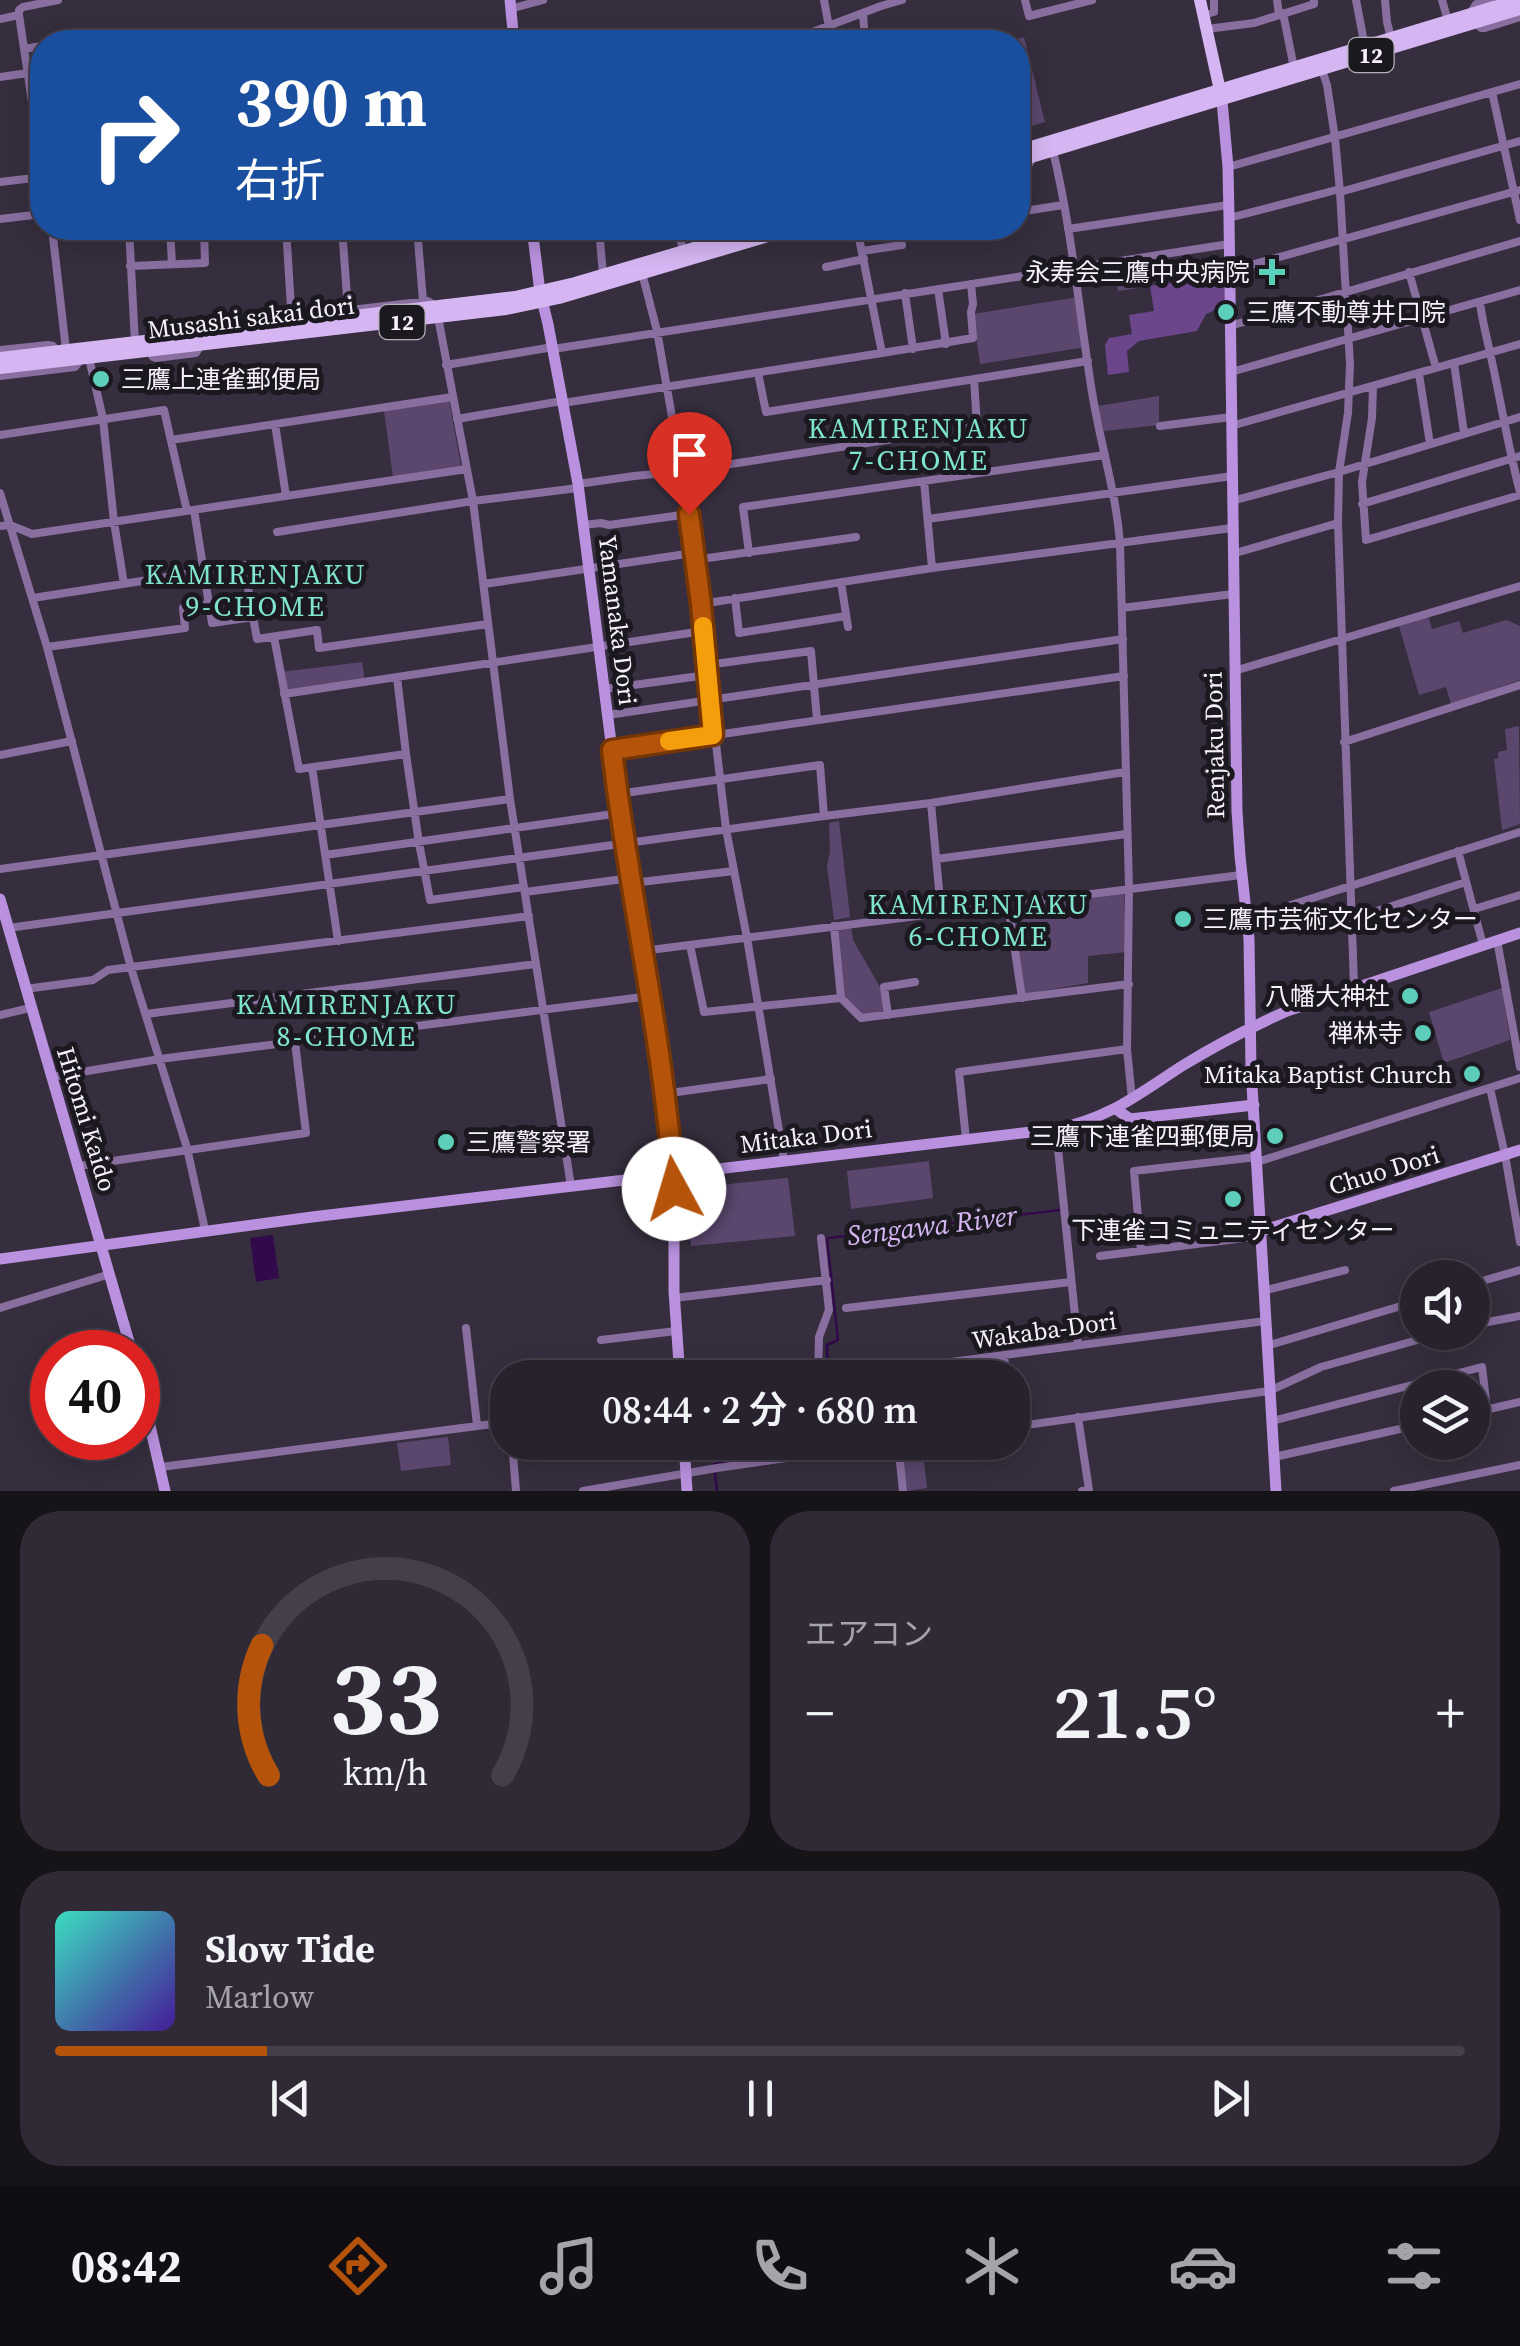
<!DOCTYPE html>
<html lang="ja">
<head>
<meta charset="utf-8">
<style>
  body { margin:0; font-family:"Source Serif 4","Noto Sans JP",serif; background:#302a36; color:#f1f3f6; height:100vh; display:flex; flex-direction:column; font-size:38px; white-space:nowrap }
  * { box-sizing:border-box; margin:0 }
  p { font-size:32px; color:#a5a4aa }
  .icon { flex:none; width:55px; height:55px; fill:none; stroke:currentColor; stroke-width:2; stroke-linecap:round; stroke-linejoin:round }
  .map { position:relative; height:1491px; overflow:hidden }
  .panel { display:flex; flex-direction:column; gap:20px; padding:20px; background:#161319; flex:1 }
  .panel>* { flex:none }
  .guide { position:absolute; left:30px; top:30px; width:1000px; height:210px; border-radius:40px; box-shadow:0 5px 25px #0003,0 0 0 2px #443f4a; background:#1a4fa0; color:#fff; overflow:hidden }
  .fabs { position:absolute; left:1400px; top:1260px; display:grid; gap:20px }
  .fabs a { display:grid; place-items:center; width:90px; height:90px; border-radius:50%; background:#28222e; box-shadow:0 5px 25px #0003,0 0 0 2px #443f4a; font-size:50px }
  .speed { position:absolute; left:30px; top:1330px; display:flex; gap:20px; font-size:50px; font-weight:700; text-align:center }
  .speed>* { display:grid; place-content:center; width:130px; height:130px; border-radius:50%; background:#28222e; box-shadow:0 5px 25px #0003,0 0 0 2px #443f4a; line-height:1 }
  .speed .limit { border:15px solid #d22; background:#fff; color:#111 }
  .pin { position:absolute; display:grid; place-items:center; width:85px; height:85px; color:#fff; margin:-102px -42px; border-radius:50% 50% 50% 0; rotate:-45deg; box-shadow:0 0 10px #0007 }
  .pin .icon { rotate:45deg }
  .me { position:absolute; width:110px; margin:-55px; rotate:354deg; stroke-linejoin:round; filter:drop-shadow(0 0 8px #0008) }
  .turn { display:flex; align-items:center; gap:35px; height:210px; padding:0 40px; font-size:45px }
  .turn .icon { width:130px; height:130px; stroke-width:2.5 }
  .turn b { display:block; font-size:70px; line-height:85px }
  .big { font-size:75px; font-weight:600; line-height:1.1 }
  .panel .widget { flex:1; display:flex; flex-direction:column; justify-content:center; gap:15px; min-width:0; padding:0 35px; border-radius:40px; background:#302a36 }
  .panel .dial { align-items:center; gap:0 }
  .dial svg { height:260px; overflow:visible; fill:none; stroke:#443f4a; stroke-width:7; stroke-linecap:round; text-anchor:middle }
  .dial text { fill:#f1f3f6; stroke:none }
  .song { display:flex; align-items:center; gap:30px }
  .cover { width:120px; height:120px; border-radius:15px; background:linear-gradient(135deg,hsl(170 70% 55%),hsl(260 70% 35%)) }
  .played { height:10px; border-radius:5px; background:linear-gradient(90deg,#b45309 15%,#443f4a 15%) }
  .keys { display:flex; justify-content:space-around; direction:ltr }
  .heat { display:flex; justify-content:space-between; align-items:center; font-size:55px; direction:ltr }
  .panel .tiles { flex:1; display:grid; gap:20px; grid-template-columns:1fr 1fr }
  .widget:last-child { grid-column:span 2 }
  .trip { position:absolute; left:490px; top:1360px; width:540px; height:100px; border-radius:40px; background:#28222e; box-shadow:0 5px 25px #0003,0 0 0 2px #443f4a; font-weight:600; line-height:100px; text-align:center }
  .tab-bar { display:flex; height:160px; justify-content:space-around; align-items:center; background:#100e12; color:#a5a4aa }
  .tab-bar .icon { width:70px; height:70px }
  .tab-bar .current { color:#b45309 }
  .tab-bar b { font-size:45px; color:#f1f3f6 }
  .map>svg:first-child { display:block }
</style>
</head>
<body>
<div class="map">
<svg width="1520" height="1491" viewBox="0 0 1520 1491">
  <rect width="100%" height="100%" fill="#362e3e"/>
  <path fill="#5b476e" d="M1024 37 1045 122 1018 130V42H1003Z
    M1149 260 1153 286 1118 291 1114 266Z
    M1078 297 1086 347 980 364 973 314Z
    M1159 396V425L1104 431 1098 406Z
    M449 400 461 466 393 477 384 411Z
    M1428 616 1432 629 1459 621 1463 633 1506 620 1520 626V680L1451 704 1446 687 1419 695 1399 626Z
    M362 662 365 682 284 694 281 672Z
    M1519 726 1520 824 1502 830 1494 759 1498 758V752L1507 750 1505 729Z
    M839 821 850 917 834 920 827 866 830 852 829 823Z
    M1124 893 1126 952 1088 956V983L1024 994 1011 909Z
    M851 926 853 940 881 989 885 1012 863 1015 843 999 836 928Z
    M1502 988 1510 1040 1444 1063 1429 1012Z
    M929 1161 933 1198 851 1209 847 1171Z
    M788 1178 795 1236 691 1246 688 1188Z
    M448 1437 451 1465 401 1471 397 1443Z
    M922 1444 927 1488 907 1491 902 1447Z"/>
  <path fill="#6b468a" d="M1224 276 1225 306 1206 314 1197 331 1139 341 1127 351 1129 372 1108 375 1105 345 1109 338 1132 334 1129 315 1154 311 1150 286Z"/>
  <path fill="#320a4b" d="M273 1235 279 1278 256 1282 250 1238Z"/>
  <g fill="none" stroke-linecap="round" stroke-linejoin="round">
    <path stroke="#320a4b" stroke-width="2.5" d="M828 1374 827 1345 838 1340 827 1239 829 1238 1060 1210
      M717 1491 714 1464 830 1447V1442"/>
    <path stroke="#886fa0" stroke-width="8" d="M824 0 829 27
      M1025 0 1029 16 1092 0
      M1277 0 1279 15
      M1356 0 1365 47
      M1385 0 1387 22 1391 38
      M1442 0 1448 21
      M510 9 543 0
      M863 13 865 42
      M1283 13 1294 68
      M1470 14 1476 4 1490 0
      M19 15 42 169
      M1203 15 1214 12V0
      M0 19 19 15V10L23 7 58 0
      M1475 23 1481 28H1485L1520 17
      M1207 29 1254 23 1314 4V0
      M65 42 130 33 131 42
      M786 42 881 6 902 0
      M24 49 42 46
      M1322 70 1327 85 1335 138 1340 192 1350 364 1348 413 1339 472 1338 523 1354 986
      M0 77 28 73
      M1492 92 1520 220
      M1053 151C1072 230 1079 312 1092 392 1100 443 1116 492 1120 543L1129 888 1127 1049 1132 1099
      M1228 167 1520 84
      M1018 169 1028 166 1033 157
      M0 182 42 177
      M1340 192 1520 141
      M1018 212 1063 205
      M1229 218 1340 189
      M0 219 42 214
      M52 228 66 350
      M129 228 135 343
      M170 228 172 264
      M286 228 292 323
      M342 228 348 310
      M417 228 423 301
      M599 228 603 275
      M678 228 683 251
      M1068 229 1228 205
      M862 251 902 245 899 228
      M130 266 205 263 204 228
      M826 267 864 259
      M1229 271 1520 190
      M1409 272 1436 368
      M642 273 657 331 689 514 726 829 747 938 784 1161
      M938 289 946 344
      M905 293 913 349
      M1480 302C1482 321 1487 338 1491 357 1501 402 1508 447 1520 492
      M337 316 342 311 428 301 434 305
      M438 317 473 501 510 799 571 1186
      M1230 326 1520 241
      M553 349 1229 244
      M0 350 48 345 53 346 57 351
      M149 351 153 357 156 358 196 353 201 345
      M882 353 973 338 971 312 973 304 971 284
      M89 358 103 419 114 522 124 584
      M1454 363 1464 433
      M446 365 553 347
      M1231 372 1520 290
      M758 373 766 412 1088 361
      M1419 374 1430 444
      M0 376 75 367 81 359
      M1373 386 1372 418 1362 482 1366 540 1520 495
      M563 403 882 353 857 228
      M457 419 562 401
      M275 424 286 496
      M1160 426 1231 417
      M1231 426 1520 344
      M0 435 164 410 187 511
      M171 440 452 397
      M924 481 932 568
      M578 484 634 476 686 471 977 426 974 379
      M0 493 47 647 131 968 187 1148 204 1225 203 1231
      M1232 501 1339 472 1520 417
      M1362 504 1520 456
      M194 510 212 623 253 617 257 639 317 630 319 648 488 624
      M928 519 1232 476
      M583 525 601 523 609 525 689 514
      M0 526 10 525 32 534 467 469
      M277 532 473 501 578 488
      M749 553 743 507 1105 455
      M1232 554 1338 523
      M694 560 856 537
      M841 582 848 627
      M484 584 693 553
      M33 598 244 565 253 617
      M735 598 739 633 846 616
      M701 604 932 568 1232 528
      M1122 608 1233 594
      M274 637 299 769 406 754 397 677
      M47 647 185 628 183 608 209 604
      M707 665 811 651 817 720
      M1234 671 1520 586
      M604 689 707 675
      M284 694 703 631
      M608 715 1123 639
      M1344 742 1520 685
      M612 750 1124 676
      M406 754 419 843 430 900 524 887
      M0 755 72 741
      M312 767 338 941
      M618 794 820 765 824 816
      M931 803 941 911
      M1458 851 1483 945
      M325 855 620 813
      M936 859 1127 834
      M0 869 510 799
      M632 883 734 871
      M525 892 631 878
      M1008 904 1022 998
      M1474 909 1520 895
      M1247 919 1520 832
      M1352 919 1466 882
      M834 926 841 998 861 1018 1129 984
      M8 928 824 816 931 803 1125 772
      M1497 940 1520 1067
      M690 945 704 1012 841 998
      M642 951 1241 875
      M25 989 93 980 108 970 529 916
      M146 1014 536 964
      M0 1015 30 1008
      M888 1015 884 987 915 982
      M51 1077 160 1059 650 996
      M1490 1088 1505 1155 1520 1242
      M663 1094 771 1079
      M1056 1129 1078 1345
      M966 1139 959 1072 1127 1049
      M1257 1162 1520 1078
      M78 1166 306 1133 295 1042
      M1141 1251 1134 1171 1257 1157
      M1100 1256 1261 1236
      M1472 1284 1520 1270
      M1263 1291 1345 1270
      M674 1298 827 1280
      M0 1308 110 1274
      M846 1308 1071 1282
      M1472 1325 1520 1316
      M466 1328 477 1425
      M601 1340 676 1331
      M1266 1346 1418 1301
      M1004 1355 1006 1378
      M818 1378 819 1337 829 1310 821 1238
      M828 1378 1265 1321
      M1472 1413 1520 1402
      M1078 1417 1089 1490 1082 1491
      M1272 1421 1482 1367 1487 1409
      M1012 1427 1269 1391 1321 1367 1446 1332
      M512 1442 516 1491
      M898 1443 903 1491
      M1274 1457 1418 1425
      M161 1467 508 1422
      M583 1491 717 1468 899 1442
      M1394 1491 1520 1465"/>
    <path stroke="#b991de" stroke-width="11" d="M510 0 514 42
      M1222 101 1228 167 1229 218 1237 811 1240 856 1249 939 1251 1069 1276 1491
      M532 228 540 292 548 324 578 484 624 844 661 1066 674 1189V1291L680 1378
      M0 899 132 1352
      M1116 1109 1130 1119 1254 1105
      M1261 1231 1520 1150
      M0 1259 312 1217 1056 1129C1110 1118 1137 1095 1182 1066 1216 1045 1251 1027 1287 1011L1520 933
      M138 1374 165 1491
      M684 1442 687 1491"/>
    <path stroke="#d5b6f2" stroke-width="12" d="M1200 0 1221 95
      M1018 151 1517 0
      M1018 161 1520 9
      M0 358 515 297 575 283 762 228
      M0 368 506 309 559 298 795 228"/>
  </g>
  <g fill="none" stroke-linecap="round" stroke-linejoin="round">
    <g stroke="#753606" stroke-width="25">
      <path id="route" d="M674 1189C664 1041 629 896 612 750L713 735 701 604 689 514"/>
    </g>
    <use href="#route" stroke="#b45309" stroke-width="18"/>
    <path stroke="#f59e0b" stroke-width="18" d="M669 741 713 735 703 626"/>
  </g>
  <g fill="#5dceb9" stroke="#1c1820" stroke-width="4">
    <path d="M1267 257h10v10h10v10h-10v10h-10v-10h-10v-10h10z"/>
    <circle cx="1226" cy="312" r="10"/>
    <circle cx="101" cy="379" r="10"/>
    <circle cx="1183" cy="919" r="10"/>
    <circle cx="1410" cy="996" r="10"/>
    <circle cx="1423" cy="1033" r="10"/>
    <circle cx="1472" cy="1074" r="10"/>
    <circle cx="1275" cy="1136" r="10"/>
    <circle cx="446" cy="1142" r="10"/>
    <circle cx="1233" cy="1199" r="10"/>
  </g>
  <g text-anchor="middle" stroke-width="10" stroke-linejoin="round" paint-order="stroke">
    <g fill="#1c1820" stroke="#b5b0b9" stroke-width="2.5">
      <rect x="1348.5" y="38" width="45" height="34" rx="8"/>
      <rect x="379.5" y="305" width="45" height="34" rx="8"/>
    </g>
    <g font-size="22" font-weight="bold" fill="#f6f1fb">
      <text x="1371" y="63">12</text>
      <text x="402" y="330">12</text>
    </g>
    <g font-size="25" fill="#f6f1fb" stroke="#1c1820" text-anchor="end">
      <text x="1250" y="281">永寿会三鷹中央病院</text>
      <text x="1246" y="321" text-anchor="start">三鷹不動尊井口院</text>
      <text x="121" y="388" text-anchor="start">三鷹上連雀郵便局</text>
      <text x="1203" y="928" text-anchor="start">三鷹市芸術文化センター</text>
      <text x="1390" y="1005">八幡大神社</text>
      <text x="1403" y="1042">禅林寺</text>
      <text x="1452" y="1083">Mitaka Baptist Church</text>
      <text x="1255" y="1145">三鷹下連雀四郵便局</text>
      <text x="466" y="1151" text-anchor="start">三鷹警察署</text>
      <text x="1233" y="1239" text-anchor="middle">下連雀コミュニティセンター</text>
    </g>
    <g font-size="25" fill="#f6f1fb" stroke="#1c1820">
      <text transform="translate(251 317) rotate(-7)" y="9">Musashi sakai dori</text>
      <text transform="translate(618 620) rotate(83)" y="9">Yamanaka Dori</text>
      <text transform="translate(1214 745) rotate(-91)" y="9">Renjaku Dori</text>
      <text transform="translate(87 1119) rotate(73)" y="9">Hitomi Kaido</text>
      <text transform="translate(806 1136) rotate(-7)" y="9">Mitaka Dori</text>
      <text transform="translate(1384 1170) rotate(-17)" y="9">Chuo Dori</text>
      <text transform="translate(1044 1330) rotate(-8)" y="9">Wakaba-Dori</text>
    </g>
    <g font-size="28" letter-spacing="2.5" fill="#80e5d0" stroke="#1c1820">
      <text x="919" y="438">KAMIRENJAKU<tspan x="919" dy="32">7-CHOME</tspan></text>
      <text x="256" y="584">KAMIRENJAKU<tspan x="256" dy="32">9-CHOME</tspan></text>
      <text x="979" y="914">KAMIRENJAKU<tspan x="979" dy="32">6-CHOME</tspan></text>
      <text x="347" y="1014">KAMIRENJAKU<tspan x="347" dy="32">8-CHOME</tspan></text>
    </g>
    <g font-size="28" font-style="italic" fill="#d5b8f2" stroke="#1c1820">
      <text transform="translate(932 1225) rotate(-7)" y="10">Sengawa River</text>
    </g>
  </g>
</svg>
<div class="fabs">
<a><svg class="icon" aria-label="sound" viewBox="0 0 24 24"><path d="M4 9h4l5-4v14l-5-4H4zM17 9q2 3 0 6"/></svg></a>
<a><svg class="icon" aria-label="layers" viewBox="0 0 24 24"><path d="M12 4l9 5-9 5-9-5zM3 14l9 5 9-5"/></svg></a>
</div>
<div class="speed"><div class="limit">40</div></div>
<div class="pin" style="left:689px;top:514px;background:#d93025"><svg class="icon" aria-label="arrive" viewBox="0 0 24 24"><path d="M6 21V4h12l-3 4 3 4H6"/></svg></div>
<svg class="me" style="left:674px;top:1189px" viewBox="-20 -20 40 40"><circle r="19" fill="#fff"/><path d="M0-13L10 11 0 6-10 11z" fill="#b45309"/></svg>
<div class="trip">08:44 · 2 分 · 680 m</div>
<div class="guide">
<div class="turn"><svg class="icon" aria-label="right" viewBox="0 0 24 24"><path d="M7 20v-9h11M14 6l5 5-5 5"/></svg><div><b>390 m</b>右折</div></div>
</div>
</div>
<section class="panel">
<div class="tiles">
<div class="widget dial"><svg viewBox="0 0 100 80">
<path d="M14 69A42 42 0 1 1 86 69"/>
<path d="M14 69A42 42 0 0 1 12 29" stroke="#b45309"/>
<text x="50" y="56" font-size="32" font-weight="700">33</text>
<text x="50" y="72" font-size="11">km/h</text>
</svg></div>
<div class="widget"><p>エアコン</p>
<div class="heat"><a>−</a><b class="big">21.5°</b><a>+</a></div>
</div>
<div class="widget">
<div class="song"><i class="cover"></i><div><b>Slow Tide</b><p>Marlow</p></div></div>
<div class="played"></div>
<div class="keys"><svg class="icon" aria-label="previous" viewBox="0 0 24 24"><path d="M18 5L8 12l10 7zM5 5v14"/></svg><svg class="icon" aria-label="pause" viewBox="0 0 24 24"><path d="M8 5v14M16 5v14"/></svg><svg class="icon" aria-label="next" viewBox="0 0 24 24"><path d="M6 5l10 7-10 7zM19 5v14"/></svg></div>
</div>
</div>
</section>
<nav class="tab-bar">
<b>08:42</b>
<svg class="icon current" aria-label="directions" viewBox="0 0 24 24"><path d="M12 3l9 9-9 9-9-9zM9 14v-3h6M13 9l2 2-2 2"/></svg>
<svg class="icon" aria-label="music" viewBox="0 0 24 24"><path d="M9 18V5l10-2v13"/><circle cx="6" cy="18" r="3"/><circle cx="16" cy="16" r="3"/></svg>
<svg class="icon" aria-label="phone" viewBox="0 0 24 24"><path d="M5 4h4l2 5-3 2q2 4 5 5l2-3 5 2v4C11 20 4 13 5 4z"/></svg>
<svg class="icon" aria-label="climate" viewBox="0 0 24 24"><path d="M12 3v18M4 7l16 10M4 17L20 7"/></svg>
<svg class="icon" aria-label="car" viewBox="0 0 24 24"><path d="M5 17H2v-5l4-1 3-4h7l3 4 3 1v5h-3M9 17h6M6 11h13"/><circle cx="7" cy="17" r="2"/><circle cx="17" cy="17" r="2"/></svg>
<svg class="icon" aria-label="filters" viewBox="0 0 24 24"><path d="M4 7h16M4 17h16"/><circle cx="9" cy="7" r="2"/><circle cx="15" cy="17" r="2"/></svg>
</nav>
</body>
</html>
